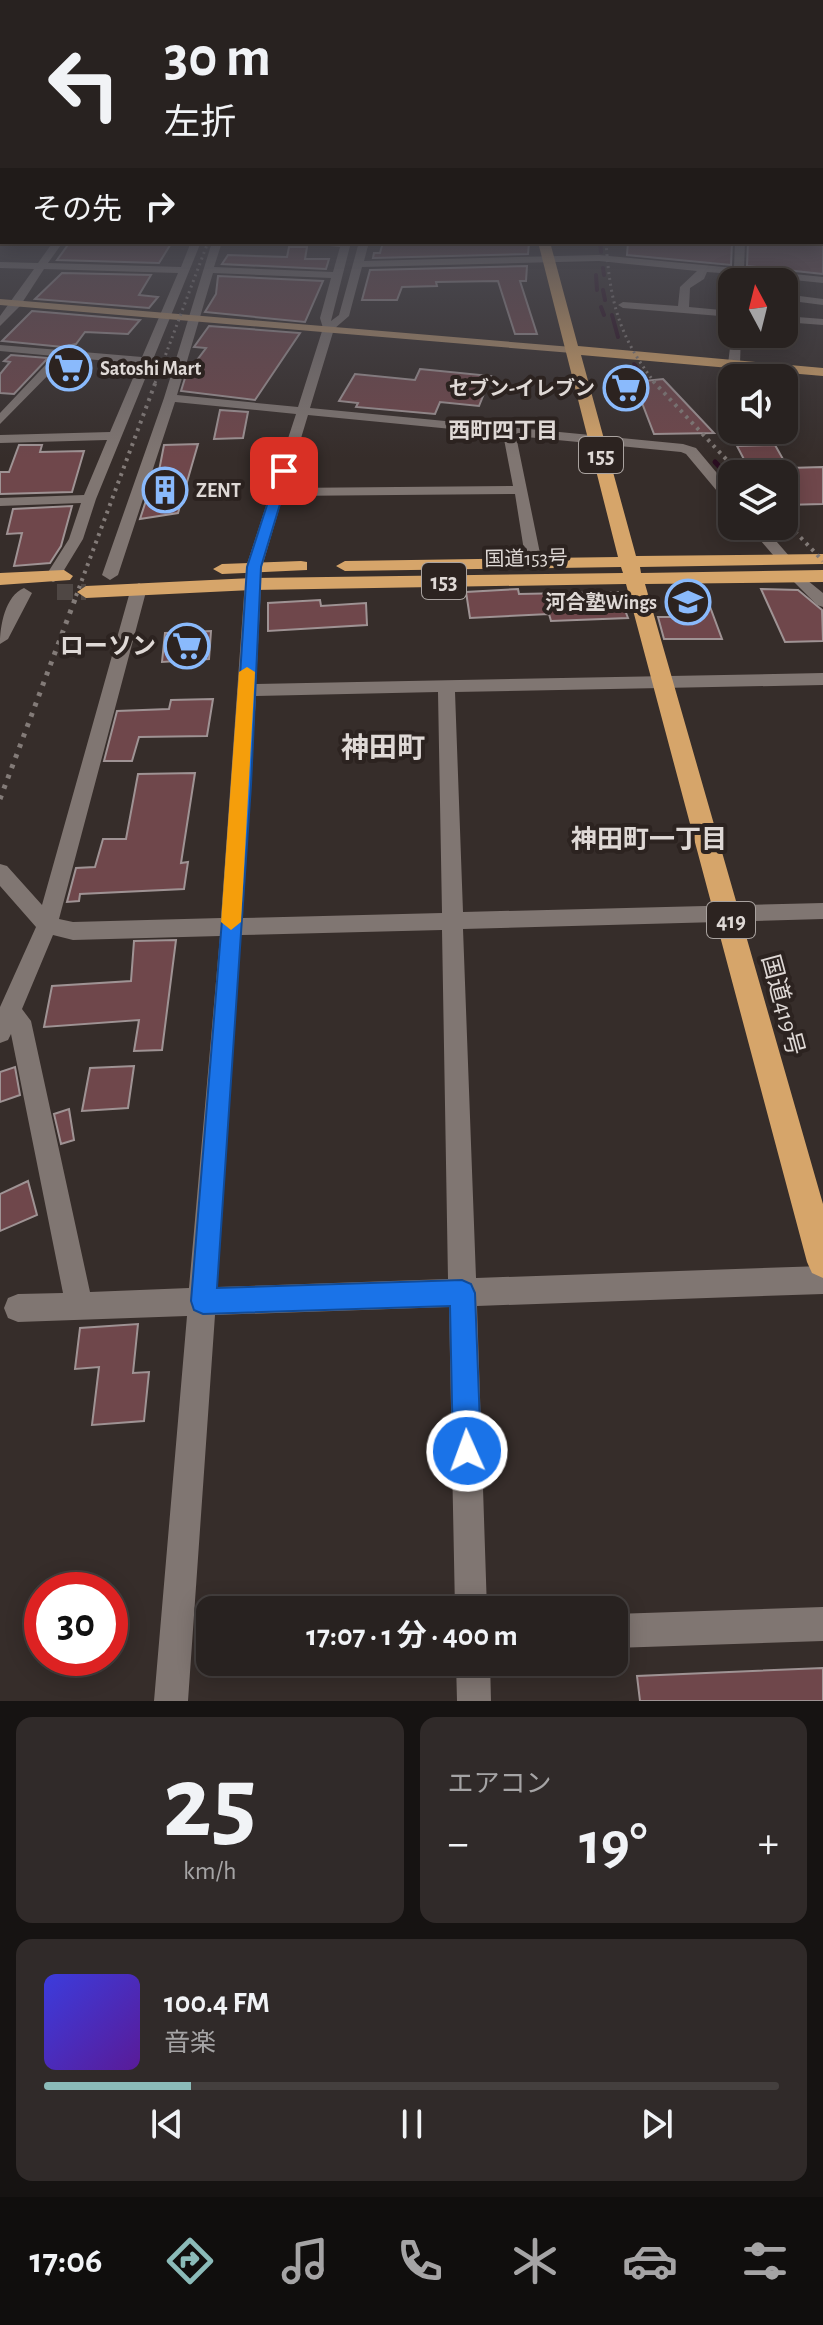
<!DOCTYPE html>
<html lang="ja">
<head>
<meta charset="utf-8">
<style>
  body { margin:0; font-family:"Alegreya Sans","Noto Sans JP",sans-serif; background:#302a29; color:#f1f3f6; height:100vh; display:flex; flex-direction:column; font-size:30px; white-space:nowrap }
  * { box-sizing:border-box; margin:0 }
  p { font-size:26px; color:#a5a4a5 }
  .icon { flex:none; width:44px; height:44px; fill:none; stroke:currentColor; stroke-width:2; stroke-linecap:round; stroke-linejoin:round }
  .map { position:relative; height:1701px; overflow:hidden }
  .sheet { display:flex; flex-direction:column; gap:16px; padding:16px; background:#161312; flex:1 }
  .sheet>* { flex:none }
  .top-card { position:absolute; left:0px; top:0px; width:824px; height:244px; box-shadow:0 4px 20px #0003,0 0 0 2px #443f3e; background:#282220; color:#f1f3f6; overflow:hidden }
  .needle { width:52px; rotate:353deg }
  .fabs { position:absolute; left:718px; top:268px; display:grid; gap:16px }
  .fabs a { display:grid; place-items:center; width:80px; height:80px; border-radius:16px; background:#282220; box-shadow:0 4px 20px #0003,0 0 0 2px #443f3e; font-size:40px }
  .speed { position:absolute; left:24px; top:1572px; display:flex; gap:16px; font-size:40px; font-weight:700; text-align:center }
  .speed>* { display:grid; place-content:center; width:104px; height:104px; border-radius:50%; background:#282220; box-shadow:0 4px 20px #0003,0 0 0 2px #443f3e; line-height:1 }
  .speed .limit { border:12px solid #d22; background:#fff; color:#111 }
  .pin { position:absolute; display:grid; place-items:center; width:68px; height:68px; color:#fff; margin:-34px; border-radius:16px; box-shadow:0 4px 12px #0006 }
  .me { position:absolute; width:88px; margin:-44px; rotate:358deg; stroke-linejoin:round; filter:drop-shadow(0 0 6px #0008) }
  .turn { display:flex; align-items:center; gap:28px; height:168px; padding:0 32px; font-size:36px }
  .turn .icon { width:104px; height:104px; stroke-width:2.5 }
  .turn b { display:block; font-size:56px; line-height:68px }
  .then { display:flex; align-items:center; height:76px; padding:0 32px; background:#0003; gap:16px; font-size:30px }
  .big { font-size:60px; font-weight:700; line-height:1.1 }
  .sheet .widget { flex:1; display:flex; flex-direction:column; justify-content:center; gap:12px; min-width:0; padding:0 28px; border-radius:16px; background:#302a29 }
  .sheet .dial { align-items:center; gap:0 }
  .dial b { font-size:104px; line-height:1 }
  .song { display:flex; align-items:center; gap:24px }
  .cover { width:96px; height:96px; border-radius:12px; background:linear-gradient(135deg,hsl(240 70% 55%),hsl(270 70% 35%)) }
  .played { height:8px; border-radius:4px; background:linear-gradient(90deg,#8bbbb9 20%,#443f3e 20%) }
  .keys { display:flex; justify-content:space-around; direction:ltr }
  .heat { display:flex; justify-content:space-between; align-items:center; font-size:44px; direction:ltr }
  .sheet .tiles { flex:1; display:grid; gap:16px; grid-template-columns:1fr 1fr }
  .widget:last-child { grid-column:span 2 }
  .trip { position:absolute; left:196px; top:1596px; width:432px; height:80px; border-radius:16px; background:#282220; box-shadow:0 4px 20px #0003,0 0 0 2px #443f3e; font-weight:700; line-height:80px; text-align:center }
  .menu { display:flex; height:128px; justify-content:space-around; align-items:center; background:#100e0d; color:#a5a4a5 }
  .menu .icon { width:56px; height:56px }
  .menu .selected { color:#8bbbb9 }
  .menu b { font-size:36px; color:#f1f3f6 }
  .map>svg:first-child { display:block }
</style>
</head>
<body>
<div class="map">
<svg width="823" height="1701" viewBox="0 0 823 1701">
  <rect width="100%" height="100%" fill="#362d2a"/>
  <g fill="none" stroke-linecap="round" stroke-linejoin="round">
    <path stroke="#2b0e21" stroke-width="4" d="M600 242 601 252
      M603 268 604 275
      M596 275 597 290
      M603 290 605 300
      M601 307 604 315
      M612 315 618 337
      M634 364 649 383"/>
    <path stroke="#2b0e21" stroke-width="5" d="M648 381 650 384
      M715 462 732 480"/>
  </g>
  <path fill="#6f474b" stroke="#9f9394" stroke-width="2" d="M70 242H172L159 263 57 260Z
    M383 242H493L529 243 528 254 373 258 374 253H380Z
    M628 242H732L731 265 627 255Z
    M748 242 823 243V274L747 266Z
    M289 247H307L305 259H329L326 269 222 264 228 255 287 257Z
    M527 266 526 281H520L537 334H515L498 281 436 282 437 286 402 287 397 300H362L370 270Z
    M62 273 151 275 139 295 158 297 149 308 35 299Z
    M218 276 323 281 305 322 205 312 216 294Z
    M32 311 140 320 128 334 85 332 76 344 63 347 2 341Z
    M209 326 300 333 255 400 181 391 186 375 206 348 194 347Z
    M11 355 48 358 14 394 0 393V374L10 362 4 361Z
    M420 369 491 376 479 406 440 402 435 414 356 407 358 403 339 401 355 374 415 380Z
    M663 379 714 433 654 434 634 382Z
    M220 410 248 412 243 438 214 439Z
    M198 444 178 513 140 519 154 476H158L164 445Z
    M19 445H42L40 452 84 451 72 492 0 494V472H9Z
    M775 445 788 468 823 467V504L784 505V474H761L758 467H748L737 446Z
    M72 506 61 546 50 563 14 566 22 533 7 534 13 509Z
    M518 589 519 594 618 592 628 618 551 621 549 614 470 618 466 592Z
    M761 589 798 590 822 610 823 641 785 642Z
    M670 595 706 596 722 639H664L658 617H673Z
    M320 600 321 606 366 603 367 625 268 631V603Z
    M211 631 209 659 162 662 165 633Z
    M213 699 207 736 139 737 132 761H104L117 711 169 709 171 700Z
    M195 773 181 863 188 862 184 889 80 894 79 901 67 902 76 868 95 867 103 839H126L138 774Z
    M176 940 162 1050 134 1051 139 1020 44 1027 52 986 131 981 134 941Z
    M134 1066 128 1108 82 1111 90 1068Z
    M15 1067 20 1095 0 1102V1072Z
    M69 1109 74 1140 61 1144 54 1114Z
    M28 1181 37 1215 0 1231V1194Z
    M138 1324 133 1373 149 1372 144 1421 92 1425 99 1367 75 1369 80 1328Z
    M823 1668V1701H640L637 1676Z"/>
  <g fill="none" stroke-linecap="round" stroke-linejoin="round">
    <path stroke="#4f4744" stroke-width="16" stroke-dasharray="16 8" stroke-linecap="butt" d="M57 592H86"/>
    <path fill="#807672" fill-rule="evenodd" d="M822 234H823V240H822Z
      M53 242H63L48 263 181 267 191 242H201L96 499 83 539 58 580 53 582 45 577 69 539 81 503 0 506V498L84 495 107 440 0 443V435L110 432 139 364 66 357 0 424V413L54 356 0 351V345L142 357 178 273 44 269 20 306 0 326V316L34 269 0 268V262L38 263Z
      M212 242H222L214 267 333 272 340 247 286 242H351L331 321 339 315 359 242H369L364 261 599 255 734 268 735 242H745L744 269 823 277V283L744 275V282H734V274L707 272 704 279 690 288 689 307 732 311V317L623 308 618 305 623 302 678 306 680 287 697 271 599 261 362 267 349 316 334 329 310 408 683 444 696 448 732 491V504L727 503 686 454 681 452 516 436 542 563 534 568 526 563 515 494 283 496 262 567 256 684 823 673V685L455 692 463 912 823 903V919L463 929 476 1278 823 1266V1294L477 1306 487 1610H455L449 1307 215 1315 188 1701H154L187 1316 18 1322 8 1318 4 1308 8 1298 18 1294 63 1293 11 1034 8 1040 0 1043V1007L36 927 0 886V864L7 866 42 905 131 588 139 583 147 588 59 919 73 922 221 918 246 567 296 414 175 402 118 575 110 580 102 575 164 398ZM213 273 331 278 320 318 323 328 298 407 177 395ZM308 415 503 434 513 486 286 488ZM438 692 442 913 242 918 256 696ZM442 930 448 1279 217 1287 241 935ZM53 935 73 940 220 936 189 1288 90 1292 31 1021 22 1009Z
      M784 294 823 299V305L784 300Z
      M784 316 823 319V325L784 322Z
      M732 331 741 334 740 364 734 368 728 364Z
      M748 526H763L790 557V563H780Z
      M797 572 823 593V607L817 605 789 577Z
      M24 588 32 593 8 639 0 644C0 626 5 596 24 588Z
      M823 1607V1641L614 1648V1614Z
      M456 1662H490L491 1701H457Z"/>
    <path fill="#b4926d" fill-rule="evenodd" d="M0 299 572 347 578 350 572 353 0 305Z"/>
    <path fill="#d6a56a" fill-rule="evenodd" d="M538 242H550L578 346 823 368V376L581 355 636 556 823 554V564L640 567 641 573 823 570V582L645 584 823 1204V1278L812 1273 807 1262 626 584 252 590 86 598 77 592 86 586 252 578 623 573 621 567 345 571 336 566 345 561 618 557Z
      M301 561 307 562V570L222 574 213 569 222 564Z
      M64 570 73 576 70 580 0 585V573Z"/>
    <path stroke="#837b78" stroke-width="3" stroke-dasharray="2 4" stroke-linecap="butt" d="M606 242C610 301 618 335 655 383
      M155 383 208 242"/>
    <path stroke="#837b78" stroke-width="4" stroke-dasharray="3 5" stroke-linecap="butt" d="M653 381 740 474
      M784 520 823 561
      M76 596 156 381"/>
    <path stroke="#837b78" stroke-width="5" stroke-dasharray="4 7" stroke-linecap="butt" d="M0 799 77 594"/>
  </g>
  <linearGradient id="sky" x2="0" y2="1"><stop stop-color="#1e1917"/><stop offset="0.48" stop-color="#4c4c55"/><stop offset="1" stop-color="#4c4c55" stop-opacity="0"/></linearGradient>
  <rect width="823" height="458" fill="url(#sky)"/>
  <path fill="#1a73e8" stroke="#114b97" stroke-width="2" d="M284 467 290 471 261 567 251 785 217 1288 462 1280 471 1284 475 1293 481 1451 477 1461 467 1465 457 1461 453 1451 450 1306 203 1314 194 1310 191 1301 233 785 247 567 278 471Z"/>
  <path fill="#f59e0b" d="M247 667 255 672 241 922 231 930 221 922 239 672Z"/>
  <defs>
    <g id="supermarket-ring" transform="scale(2.3)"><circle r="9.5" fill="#2c2320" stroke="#8abafc" stroke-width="1.5"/><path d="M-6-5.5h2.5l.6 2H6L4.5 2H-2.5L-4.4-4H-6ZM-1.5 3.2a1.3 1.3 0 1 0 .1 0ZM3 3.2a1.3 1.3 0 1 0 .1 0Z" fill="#8abafc"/></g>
    <g id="building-ring" transform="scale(2.3)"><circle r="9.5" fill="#2c2320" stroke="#8abafc" stroke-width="1.5"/><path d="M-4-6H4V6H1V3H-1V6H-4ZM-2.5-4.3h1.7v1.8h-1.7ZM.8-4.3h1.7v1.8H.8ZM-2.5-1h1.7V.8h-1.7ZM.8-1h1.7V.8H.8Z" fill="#8abafc"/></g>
    <g id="school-ring" transform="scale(2.3)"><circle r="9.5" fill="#2c2320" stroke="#8abafc" stroke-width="1.5"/><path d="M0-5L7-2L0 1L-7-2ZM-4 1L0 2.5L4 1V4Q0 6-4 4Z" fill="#8abafc"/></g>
  </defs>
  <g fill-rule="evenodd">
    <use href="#supermarket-ring" x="69" y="368"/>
    <use href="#supermarket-ring" x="626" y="388"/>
    <use href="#building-ring" x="165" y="490"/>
    <use href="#school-ring" x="688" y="602"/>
    <use href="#supermarket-ring" x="187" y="646"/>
  </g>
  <g text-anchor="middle" stroke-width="8" stroke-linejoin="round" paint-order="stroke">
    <g font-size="20" font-weight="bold" fill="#dfd9d6" stroke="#2c2320" text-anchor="start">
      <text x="100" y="375">Satoshi Mart</text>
      <text x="595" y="395" text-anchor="end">セブン-イレブン</text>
      <text x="196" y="497">ZENT</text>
      <text x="657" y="609" text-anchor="end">河合塾Wings</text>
    </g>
    <g font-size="20" fill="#dfd9d6" stroke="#2c2320">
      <text transform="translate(526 558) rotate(-1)" y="7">国道153号</text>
    </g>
    <g font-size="22" font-weight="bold" fill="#dfd9d6" stroke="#2c2320">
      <text x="503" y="438">西町四丁目</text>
    </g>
    <g fill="#2c2320" stroke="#a9a29f" stroke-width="2">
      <rect x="579" y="437" width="44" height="36" rx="6"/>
      <rect x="422" y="563" width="44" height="36" rx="6"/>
      <rect x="707" y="902" width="48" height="36" rx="6"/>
    </g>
    <g font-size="22" font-weight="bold" fill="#dfd9d6">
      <text x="601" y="463">155</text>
      <text x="444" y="589">153</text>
      <text x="731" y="928">419</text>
    </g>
    <g font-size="24" font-weight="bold" fill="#dfd9d6" stroke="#2c2320" text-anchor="end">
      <text x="156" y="654">ローソン</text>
    </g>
    <g font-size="24" fill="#dfd9d6" stroke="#2c2320">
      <text transform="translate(783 1005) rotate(75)" y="8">国道419号</text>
    </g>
    <g font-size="26" font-weight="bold" fill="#dfd9d6" stroke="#2c2320">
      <text x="649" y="848">神田町一丁目</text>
    </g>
    <g font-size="28" font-weight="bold" fill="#dfd9d6" stroke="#2c2320">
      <text x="383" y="757">神田町</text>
    </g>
  </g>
</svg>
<div class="fabs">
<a><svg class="needle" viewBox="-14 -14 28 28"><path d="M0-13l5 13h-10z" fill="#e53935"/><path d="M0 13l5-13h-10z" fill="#a5a4a5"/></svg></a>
<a><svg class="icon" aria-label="sound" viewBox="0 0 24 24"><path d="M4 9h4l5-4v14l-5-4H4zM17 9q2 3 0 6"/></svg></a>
<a><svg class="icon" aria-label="layers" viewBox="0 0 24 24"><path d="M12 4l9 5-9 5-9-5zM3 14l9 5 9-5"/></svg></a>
</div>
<div class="speed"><div class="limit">30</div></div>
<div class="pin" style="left:284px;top:471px;background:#d93025"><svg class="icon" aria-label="arrive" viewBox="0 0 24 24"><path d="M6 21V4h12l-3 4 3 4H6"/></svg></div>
<svg class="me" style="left:467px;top:1451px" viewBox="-20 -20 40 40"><circle r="17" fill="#1a73e8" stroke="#fff" stroke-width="3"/><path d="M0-11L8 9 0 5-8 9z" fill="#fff"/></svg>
<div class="trip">17:07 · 1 分 · 400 m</div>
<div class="top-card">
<div class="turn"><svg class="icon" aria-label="left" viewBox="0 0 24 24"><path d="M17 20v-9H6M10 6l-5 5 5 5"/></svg><div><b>30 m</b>左折</div></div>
<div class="then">その先<svg class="icon" aria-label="right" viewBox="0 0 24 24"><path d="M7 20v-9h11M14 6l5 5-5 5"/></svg></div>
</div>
</div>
<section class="sheet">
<div class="tiles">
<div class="widget dial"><b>25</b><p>km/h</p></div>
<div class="widget"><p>エアコン</p>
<div class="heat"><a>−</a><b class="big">19°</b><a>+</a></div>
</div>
<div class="widget">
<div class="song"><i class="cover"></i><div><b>100.4 FM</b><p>音楽</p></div></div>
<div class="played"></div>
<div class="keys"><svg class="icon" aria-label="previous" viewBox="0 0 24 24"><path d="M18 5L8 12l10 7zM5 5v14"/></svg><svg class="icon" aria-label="pause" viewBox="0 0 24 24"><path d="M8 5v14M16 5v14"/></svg><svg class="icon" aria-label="next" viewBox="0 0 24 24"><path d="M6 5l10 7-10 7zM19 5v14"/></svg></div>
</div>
</div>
</section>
<nav class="menu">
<b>17:06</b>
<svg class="icon selected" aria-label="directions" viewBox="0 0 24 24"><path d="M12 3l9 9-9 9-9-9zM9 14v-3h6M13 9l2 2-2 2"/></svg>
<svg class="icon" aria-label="music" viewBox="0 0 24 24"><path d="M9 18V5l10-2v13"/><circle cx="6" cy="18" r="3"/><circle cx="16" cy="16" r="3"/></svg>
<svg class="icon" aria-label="phone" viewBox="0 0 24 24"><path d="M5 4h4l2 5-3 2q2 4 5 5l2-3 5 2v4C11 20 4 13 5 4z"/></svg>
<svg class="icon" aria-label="climate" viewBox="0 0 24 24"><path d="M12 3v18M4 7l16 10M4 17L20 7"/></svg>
<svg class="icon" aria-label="car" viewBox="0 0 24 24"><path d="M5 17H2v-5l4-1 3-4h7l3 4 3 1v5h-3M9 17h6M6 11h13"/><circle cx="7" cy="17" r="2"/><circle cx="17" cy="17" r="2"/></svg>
<svg class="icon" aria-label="filters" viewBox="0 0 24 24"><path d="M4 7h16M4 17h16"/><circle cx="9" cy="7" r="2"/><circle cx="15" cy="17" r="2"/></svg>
</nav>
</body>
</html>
